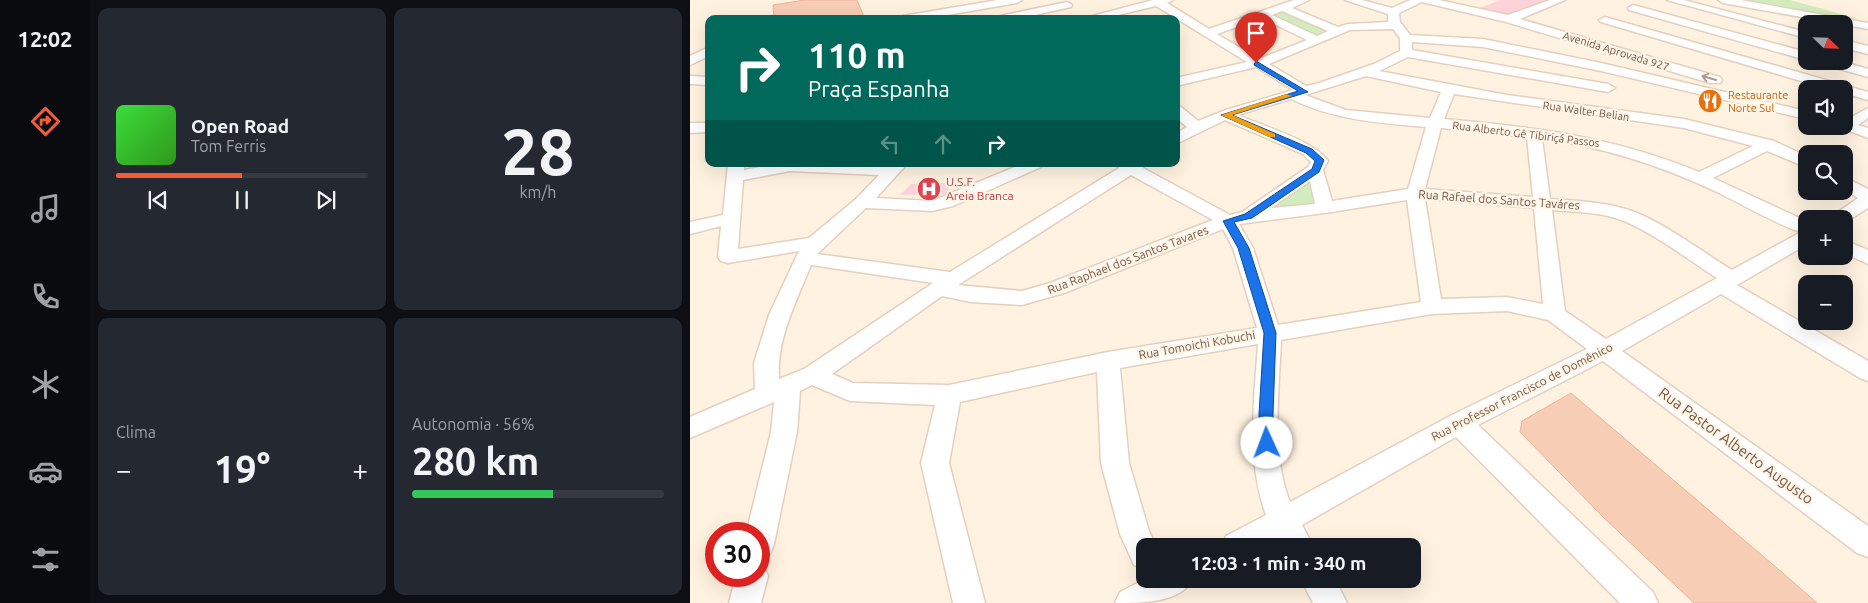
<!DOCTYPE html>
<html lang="pt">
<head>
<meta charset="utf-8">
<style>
  body { margin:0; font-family:Ubuntu,sans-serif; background:#242831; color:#f1f3f6; height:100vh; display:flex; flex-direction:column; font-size:19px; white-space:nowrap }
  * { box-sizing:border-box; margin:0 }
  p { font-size:16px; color:#9ea1a6 }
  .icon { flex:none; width:28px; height:28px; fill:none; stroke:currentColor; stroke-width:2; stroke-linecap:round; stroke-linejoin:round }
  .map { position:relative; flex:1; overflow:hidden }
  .sheet { display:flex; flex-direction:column; gap:8px; padding:8px; background:#0d0f14; width:600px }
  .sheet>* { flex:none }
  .guide { position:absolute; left:15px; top:15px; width:475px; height:152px; border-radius:10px; box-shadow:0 5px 20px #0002; background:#00695c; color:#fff; overflow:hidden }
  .needle { width:32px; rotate:113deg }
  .tools { position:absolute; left:1108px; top:15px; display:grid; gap:10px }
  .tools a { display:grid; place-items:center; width:55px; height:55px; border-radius:10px; background:#171b24; box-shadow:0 5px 20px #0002; font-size:25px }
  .speed { position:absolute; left:15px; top:522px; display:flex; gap:10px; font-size:25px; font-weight:700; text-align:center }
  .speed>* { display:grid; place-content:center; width:65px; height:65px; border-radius:50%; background:#171b24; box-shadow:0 5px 20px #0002; line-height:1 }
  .speed .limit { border:8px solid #d22; background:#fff; color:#111 }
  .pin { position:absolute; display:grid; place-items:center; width:42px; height:42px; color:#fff; margin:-51px -21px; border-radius:50% 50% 50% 0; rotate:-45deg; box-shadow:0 0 5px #0007 }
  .pin .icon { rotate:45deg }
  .me { position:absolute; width:55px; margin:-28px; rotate:358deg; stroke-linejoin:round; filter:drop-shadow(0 0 4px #0008) }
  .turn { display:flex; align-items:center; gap:18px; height:105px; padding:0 20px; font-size:22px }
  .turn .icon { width:65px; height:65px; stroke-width:2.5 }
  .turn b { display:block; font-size:35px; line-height:42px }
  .lanes { display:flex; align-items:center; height:48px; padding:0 20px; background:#0003; justify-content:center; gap:25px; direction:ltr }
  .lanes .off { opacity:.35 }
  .big { font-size:38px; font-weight:700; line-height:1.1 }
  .sheet .card { flex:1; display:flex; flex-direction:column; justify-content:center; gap:8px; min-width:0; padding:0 18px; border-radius:10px; background:#242831 }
  .sheet .dial { align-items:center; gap:0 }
  .dial b { font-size:65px; line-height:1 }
  .song { display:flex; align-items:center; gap:15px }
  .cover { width:60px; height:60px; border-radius:8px; background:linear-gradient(135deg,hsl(120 70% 55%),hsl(110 70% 35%)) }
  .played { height:5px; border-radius:2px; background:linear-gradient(90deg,#f55d38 50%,#363941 50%) }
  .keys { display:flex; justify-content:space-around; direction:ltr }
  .heat { display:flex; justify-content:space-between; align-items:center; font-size:28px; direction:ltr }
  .charge { height:8px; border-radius:4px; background:linear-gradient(90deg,#34c759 56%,#363941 0) }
  .sheet .tiles { flex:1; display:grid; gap:8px; grid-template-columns:repeat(2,1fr) }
  .trip { position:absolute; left:446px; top:538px; width:285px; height:50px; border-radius:10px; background:#171b24; box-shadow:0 5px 20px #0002; font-weight:700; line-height:50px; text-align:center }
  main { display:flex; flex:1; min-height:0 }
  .menu { display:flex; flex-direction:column; width:90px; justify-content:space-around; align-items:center; background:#090b0e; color:#9ea1a6 }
  .menu .icon { width:35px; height:35px }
  .menu .on { color:#f55d38 }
  .menu b { font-size:22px; color:#f1f3f6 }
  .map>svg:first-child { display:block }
</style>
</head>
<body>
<main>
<nav class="menu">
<b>12:02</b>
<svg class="icon on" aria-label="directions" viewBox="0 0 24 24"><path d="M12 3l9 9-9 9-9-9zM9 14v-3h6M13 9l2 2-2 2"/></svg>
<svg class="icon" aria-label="music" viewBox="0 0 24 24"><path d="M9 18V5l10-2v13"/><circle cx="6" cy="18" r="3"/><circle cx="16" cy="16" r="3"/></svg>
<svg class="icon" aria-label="phone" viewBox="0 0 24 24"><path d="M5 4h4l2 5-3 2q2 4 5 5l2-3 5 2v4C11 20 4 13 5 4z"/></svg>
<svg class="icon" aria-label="climate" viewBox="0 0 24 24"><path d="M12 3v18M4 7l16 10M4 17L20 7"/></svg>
<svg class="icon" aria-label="car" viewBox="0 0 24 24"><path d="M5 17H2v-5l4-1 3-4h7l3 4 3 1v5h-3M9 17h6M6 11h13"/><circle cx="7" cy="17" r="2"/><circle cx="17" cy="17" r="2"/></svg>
<svg class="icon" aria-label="filters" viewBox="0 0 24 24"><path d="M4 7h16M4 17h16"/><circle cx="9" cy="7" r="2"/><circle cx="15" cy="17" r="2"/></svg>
</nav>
<section class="sheet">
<div class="tiles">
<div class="card">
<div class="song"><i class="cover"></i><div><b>Open Road</b><p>Tom Ferris</p></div></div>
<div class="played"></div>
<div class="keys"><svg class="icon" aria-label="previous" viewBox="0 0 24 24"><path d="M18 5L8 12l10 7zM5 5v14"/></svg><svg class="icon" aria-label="pause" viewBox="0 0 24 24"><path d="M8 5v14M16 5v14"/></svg><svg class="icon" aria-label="next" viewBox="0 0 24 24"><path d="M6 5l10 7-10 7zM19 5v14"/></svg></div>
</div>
<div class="card dial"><b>28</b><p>km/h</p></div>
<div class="card"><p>Clima</p>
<div class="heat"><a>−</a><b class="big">19°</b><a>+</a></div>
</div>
<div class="card"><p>Autonomia · 56%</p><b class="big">280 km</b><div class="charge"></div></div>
</div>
</section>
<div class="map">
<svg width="1178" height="603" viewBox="0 0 1178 603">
  <rect width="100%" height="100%" fill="#fff2e0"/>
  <path fill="#fdd2d8" d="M811 0H862L816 17 787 9Z
    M263 183 259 189 265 190 264 194 210 195 221 184Z"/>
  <path fill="#d2edbd" d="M1045 0H1100L1165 18 1159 21Z
    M592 8 644 31 627 40 574 14Z
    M621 179 628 202 625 205 572 209Z"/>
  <path fill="#f7cdb5" stroke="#ebb393" d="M115 0H167L175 19H84L83 5Z
    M881 393 1094 574 1127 603H1004L912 516 830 432 832 421Z"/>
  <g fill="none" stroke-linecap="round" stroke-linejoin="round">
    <g stroke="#e5cfbe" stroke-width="3">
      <path id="minor" d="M308 0H332L327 3 234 19H208L213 16Z
        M463 0H483L477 3 519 29 604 0H619L602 8 648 27 658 24 698 22V14L655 0H672L702 8 720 0H749L818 15 860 0H875L830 19 1030 77 1032 80 1030 83H1020L816 22 732 2 709 13 710 22 720 35 793 39 911 63 1116 111V119L911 71 793 47 722 42V50L918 84 925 88 918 92 718 57 689 71 817 95 994 119 1084 141 1116 156V167L1077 151 1023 178 1116 221V245L1047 285 1178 361V381L1170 378 1031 294 932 351 1178 526V557L1167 553 913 361 788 425 963 592 968 603H930L766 437 612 525 623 546H592L588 539 575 546H532L536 536 576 515C556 460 564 401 568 344L430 368 439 463 459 531 466 546H455V570L444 565 430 534 411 463 407 372 270 402 259 463 295 603H263L231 463 245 405 160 401 122 385 110 391 107 432 84 544 80 554 69 558V534H56L81 432 84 402 0 438V417L65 389 64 363 79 315 109 251 38 263 31 261 28 257 31 226 0 234V222L33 215 38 164H54V170L86 164 198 166 200 164H217L186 198 242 201 332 164H353L351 167 263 206 242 211 176 208 127 254 260 272 429 168 426 164H455L453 168 540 215 552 212 618 167 621 162 613 154 535 120 486 144V133L497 127 486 118V106L491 107 508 121 536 110 603 90 566 67 486 86V78L557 62 466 6 411 19H391ZM592 11 638 31 627 36 582 15ZM572 18 617 40 569 59 527 34ZM703 29 710 38V51L684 64 626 84 616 86 579 64 660 30ZM676 76 751 92 740 118 656 110 615 95ZM764 94 994 128 1063 146 1009 172C924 137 845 127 754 119ZM601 99C644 120 689 123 736 127L718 189 642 201 633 170 638 161C623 140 573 126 548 115ZM751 128 837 137 843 197 735 189ZM852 139C915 147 972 166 1029 193 1056 206 1083 223 1111 232L1042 270C1011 251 980 227 947 213 920 202 889 201 860 199ZM100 171 189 175 166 199 119 238 48 249 53 180ZM441 175 523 220 360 283 332 291 268 285ZM620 181 625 204 581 208ZM735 199 844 208 853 304 817 297 751 299ZM717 200 731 302 588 325 563 248 549 224 635 213ZM862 210C886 212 912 212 934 221 967 235 997 259 1027 278L916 339 875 311ZM533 229 543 248 567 328 418 352 259 385 163 383 142 374 252 296 281 302 332 305 374 293ZM121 265 243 283 114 369 89 379C86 340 107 300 121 265ZM817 311 858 320 897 349 760 416 600 502C581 456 589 389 591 340L742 314Z
        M977 0H994L1116 32V38Z
        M1028 0H1051L1178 23V29L1033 3Z
        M377 2 382 5 381 7 327 19H305L310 16Z
        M943 5 1116 52V60L939 10 938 8Z
        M915 17 1178 92V100L1154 93V89H1138L911 22 909 20Z
        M1154 40 1178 46V54L1154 48Z
        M19 47V56L0 65V56Z
        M1130 61H1151L1178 69V77L1132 64Z
        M0 76 19 77V85L0 84Z
        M1178 108V118L1168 125 1178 128V138L1147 126H1154V121Z
        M0 123H19V132L0 133Z
        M1154 177 1178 189V208L1154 223V219H1138L1168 198 1154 189Z
        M1154 240 1178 250V264L1154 253Z
        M69 563 73 565 78 576 71 603H39L46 576H69Z
        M455 579H503C490 603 452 603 425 603L430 592Z
        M611 579H645L657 603H623Z"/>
    </g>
    <use href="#minor" fill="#fff" fill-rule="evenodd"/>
  </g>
  <defs><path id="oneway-shaft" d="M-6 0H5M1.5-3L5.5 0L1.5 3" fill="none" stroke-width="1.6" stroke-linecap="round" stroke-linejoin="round" transform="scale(1.25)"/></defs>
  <use stroke="#ae9a8f" href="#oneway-shaft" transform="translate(1019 78) rotate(-164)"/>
  <path fill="#1a73e8" stroke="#114b97" d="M566 61 618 92 542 115 622 149 634 160 629 172 562 218 544 222 559 248 586 333 583 414 584 443 582 447H572L570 443 569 414 574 333 548 248 533 221 555 214 622 169 625 161 616 153 531 115 608 91 564 65Z"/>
  <path fill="#f59e0b" d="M596 94 602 96 542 115 585 134V137H579L531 115Z"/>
  <defs>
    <g id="restaurant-disc" transform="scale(1.25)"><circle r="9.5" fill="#e8710a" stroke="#fff6e8"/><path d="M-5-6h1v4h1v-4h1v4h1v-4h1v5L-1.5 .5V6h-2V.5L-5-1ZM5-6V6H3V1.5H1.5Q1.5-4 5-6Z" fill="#fff"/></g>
    <g id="hospital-disc" transform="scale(1.25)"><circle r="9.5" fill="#e0444e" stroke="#fff6e8"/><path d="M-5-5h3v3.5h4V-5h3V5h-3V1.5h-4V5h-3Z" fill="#fff"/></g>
  </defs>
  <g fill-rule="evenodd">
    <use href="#restaurant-disc" x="1020" y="101"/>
    <use href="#hospital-disc" x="239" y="189"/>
  </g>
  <g text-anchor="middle" stroke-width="4.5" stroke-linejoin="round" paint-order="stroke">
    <g font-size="11" fill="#785645" stroke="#fff6e8">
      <text transform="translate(926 51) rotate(17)" y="4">Avenida Aprovada 927</text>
      <text transform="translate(896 111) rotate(8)" y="4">Rua Walter Belian</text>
      <text transform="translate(836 134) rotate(7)" y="4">Rua Alberto Gê Tibiriçá Passos</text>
    </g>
    <g font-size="11" fill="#c56008" stroke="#fff6e8" text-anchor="start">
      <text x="1038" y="99">Restaurante<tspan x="1038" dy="13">Norte Sul</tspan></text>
    </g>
    <g font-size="12" fill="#be3a42" stroke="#fff6e8" text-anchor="start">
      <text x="256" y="186">U.S.F.<tspan x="256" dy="14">Areia Branca</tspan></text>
    </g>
    <g font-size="12" fill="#785645" stroke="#fff6e8">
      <text transform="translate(809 200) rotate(4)" y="4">Rua Rafael dos Santos Taváres</text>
      <text transform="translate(438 260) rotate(-21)" y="4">Rua Raphael dos Santos Tavares</text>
      <text transform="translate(507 345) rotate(-10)" y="4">Rua Tomoichi Kobuchi</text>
      <text transform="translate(832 392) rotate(-27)" y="4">Rua Professor Francisco de Domênico</text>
    </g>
    <g font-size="15" fill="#785645" stroke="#fff6e8">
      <text transform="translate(1046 446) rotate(36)" y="5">Rua Pastor Alberto Augusto</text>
    </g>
  </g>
</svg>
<div class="tools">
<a><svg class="needle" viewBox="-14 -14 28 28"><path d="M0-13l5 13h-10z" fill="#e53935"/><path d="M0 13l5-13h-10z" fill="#9ea1a6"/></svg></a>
<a><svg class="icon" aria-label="sound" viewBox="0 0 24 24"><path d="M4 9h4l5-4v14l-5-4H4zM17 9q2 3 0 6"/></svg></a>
<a><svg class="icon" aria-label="search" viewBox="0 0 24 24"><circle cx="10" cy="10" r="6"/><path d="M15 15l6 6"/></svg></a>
<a>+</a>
<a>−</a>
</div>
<div class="speed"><div class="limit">30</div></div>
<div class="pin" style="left:566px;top:63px;background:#d93025"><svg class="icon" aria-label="arrive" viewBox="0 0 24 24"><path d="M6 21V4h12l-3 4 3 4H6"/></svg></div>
<svg class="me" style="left:577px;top:443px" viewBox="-20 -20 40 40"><circle r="19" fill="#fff"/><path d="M0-13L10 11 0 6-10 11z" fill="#1a73e8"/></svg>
<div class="trip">12:03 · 1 min · 340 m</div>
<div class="guide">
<div class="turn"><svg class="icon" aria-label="right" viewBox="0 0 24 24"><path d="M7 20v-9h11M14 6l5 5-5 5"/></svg><div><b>110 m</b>Praça Espanha</div></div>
<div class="lanes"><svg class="icon off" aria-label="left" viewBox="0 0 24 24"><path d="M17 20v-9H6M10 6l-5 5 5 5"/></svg><svg class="icon off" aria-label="ahead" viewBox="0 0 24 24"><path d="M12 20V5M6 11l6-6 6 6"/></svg><svg class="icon" aria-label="right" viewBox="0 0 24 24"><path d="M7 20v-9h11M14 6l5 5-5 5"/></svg></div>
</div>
</div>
</main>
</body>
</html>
